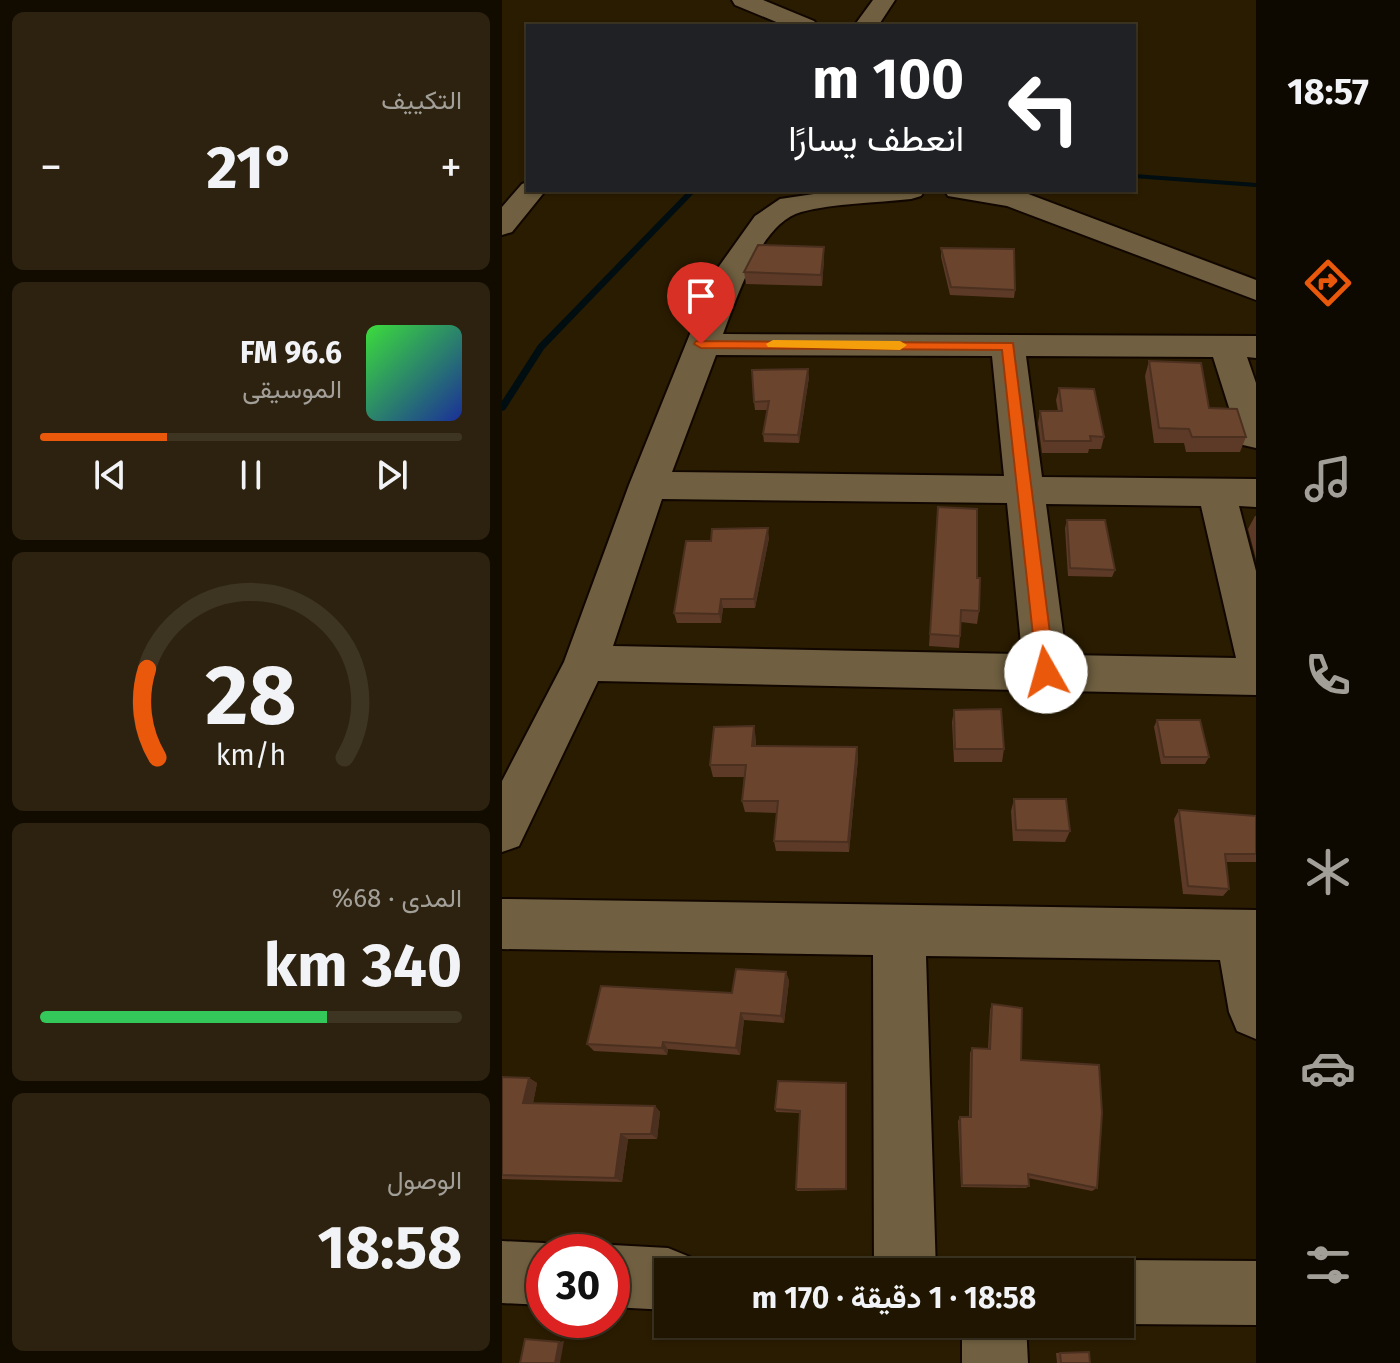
<!DOCTYPE html>
<html lang="ar">
<head>
<meta charset="utf-8">
<style>
  body { margin:0; font-family:"Fira Sans",Vazirmatn,sans-serif; background:#2d220f; color:#f1f3f6; direction:rtl; height:100vh; display:flex; flex-direction:column; font-size:30px; white-space:nowrap }
  * { box-sizing:border-box; margin:0 }
  p { font-size:26px; color:#a29f99 }
  .icon { flex:none; width:44px; height:44px; fill:none; stroke:currentColor; stroke-width:2; stroke-linecap:round; stroke-linejoin:round }
  .map { position:relative; flex:1; overflow:hidden; direction:ltr }
  .sheet { display:flex; flex-direction:column; gap:12px; padding:12px; background:#120c00; width:502px }
  .sheet>* { flex:none }
  .top-card { position:absolute; left:24px; top:24px; width:610px; height:168px; border-radius:0px; box-shadow:0 2px 6px #0004,0 0 0 2px #3d3422; direction:rtl; background:#202124; color:#fff; overflow:hidden }
  .speed { position:absolute; left:24px; top:1234px; display:flex; gap:16px; font-size:40px; font-weight:700; text-align:center }
  .speed>* { display:grid; place-content:center; width:104px; height:104px; border-radius:50%; background:#201500; box-shadow:0 2px 6px #0004,0 0 0 2px #3d3422; line-height:1 }
  .speed .limit { border:12px solid #d22; background:#fff; color:#111 }
  .pin { position:absolute; display:grid; place-items:center; width:68px; height:68px; color:#fff; margin:-82px -34px; border-radius:50% 50% 50% 0; rotate:-45deg; box-shadow:0 0 8px #0007 }
  .pin .icon { rotate:45deg }
  .me { position:absolute; width:88px; margin:-44px; rotate:353deg; stroke-linejoin:round; filter:drop-shadow(0 0 6px #0008) }
  .turn { display:flex; align-items:center; gap:28px; height:168px; padding:0 40px; font-size:36px }
  .turn .icon { width:104px; height:104px; stroke-width:2.5 }
  .turn b { display:block; font-size:56px; line-height:68px }
  .big { font-size:60px; font-weight:700; line-height:1.1 }
  .sheet .widget { flex:1; display:flex; flex-direction:column; justify-content:center; gap:12px; min-width:0; padding:0 28px; border-radius:12px; background:#2d220f }
  .sheet .dial { align-items:center; gap:0 }
  .dial svg { height:208px; overflow:visible; fill:none; stroke:#3d3422; stroke-width:7; stroke-linecap:round; text-anchor:middle }
  .dial text { fill:#f1f3f6; stroke:none }
  .song { display:flex; align-items:center; gap:24px }
  .cover { width:96px; height:96px; border-radius:12px; background:linear-gradient(135deg,hsl(120 70% 55%),hsl(230 70% 35%)) }
  .played { height:8px; border-radius:4px; background:linear-gradient(90deg,#ea580c 30%,#3d3422 30%) }
  .keys { display:flex; justify-content:space-around; direction:ltr }
  .heat { display:flex; justify-content:space-between; align-items:center; font-size:44px; direction:ltr }
  .charge { height:12px; border-radius:6px; background:linear-gradient(90deg,#34c759 68%,#3d3422 0) }
  .trip { position:absolute; left:152px; top:1258px; width:480px; height:80px; border-radius:0px; background:#201500; box-shadow:0 2px 6px #0004,0 0 0 2px #3d3422; font-weight:700; line-height:80px; text-align:center; direction:rtl }
  main { display:flex; flex:1; min-height:0 }
  .dock { display:flex; flex-direction:column; width:144px; justify-content:space-around; align-items:center; background:#0d0800; color:#a29f99 }
  .dock .icon { width:56px; height:56px }
  .dock .on { color:#ea580c }
  .dock b { font-size:36px; color:#f1f3f6 }
  .map>svg:first-child { display:block }
</style>
</head>
<body>
<main>
<nav class="dock">
<b>18:57</b>
<svg class="icon on" aria-label="directions" viewBox="0 0 24 24"><path d="M12 3l9 9-9 9-9-9zM9 14v-3h6M13 9l2 2-2 2"/></svg>
<svg class="icon" aria-label="music" viewBox="0 0 24 24"><path d="M9 18V5l10-2v13"/><circle cx="6" cy="18" r="3"/><circle cx="16" cy="16" r="3"/></svg>
<svg class="icon" aria-label="phone" viewBox="0 0 24 24"><path d="M5 4h4l2 5-3 2q2 4 5 5l2-3 5 2v4C11 20 4 13 5 4z"/></svg>
<svg class="icon" aria-label="climate" viewBox="0 0 24 24"><path d="M12 3v18M4 7l16 10M4 17L20 7"/></svg>
<svg class="icon" aria-label="car" viewBox="0 0 24 24"><path d="M5 17H2v-5l4-1 3-4h7l3 4 3 1v5h-3M9 17h6M6 11h13"/><circle cx="7" cy="17" r="2"/><circle cx="17" cy="17" r="2"/></svg>
<svg class="icon" aria-label="filters" viewBox="0 0 24 24"><path d="M4 7h16M4 17h16"/><circle cx="9" cy="7" r="2"/><circle cx="15" cy="17" r="2"/></svg>
</nav>
<div class="map">
<svg width="754" height="1363" viewBox="0 0 754 1363">
  <rect width="100%" height="100%" fill="#2a1c00"/>
  <g fill="none" stroke-linecap="round" stroke-linejoin="round">
    <path fill="#000d11" fill-rule="evenodd" d="M632 174 754 183V187L632 178Z
      M187 190H195L42 349 3 410 0 411V401L36 345Z"/>
    <g stroke="#110700" stroke-width="4">
      <path id="minor" d="M230 0H261L312 21 316 26H284L233 5Z
        M371 0H393L376 26H352Z
        M26 182V190H44L10 232 0 235V207L20 184Z
        M339 190H423L419 196 409 199C373 203 333 203 299 212 258 223 235 298 221 334L754 336V358L745 357 754 383V448L741 445 736 436 711 357 524 356 540 477 754 479V507L737 506 754 571V695L96 681 17 846 0 852V781L62 662 127 485 213 272 253 216 278 199ZM214 355 490 356 502 476 170 472ZM160 499 505 503 520 654 111 646ZM544 504 699 506 734 658 564 655Z
        M442 190 521 192 754 280V300L505 206 446 196Z
        M0 899 754 910V1039L735 1031 727 1012 718 960 424 956 434 1272H372L371 955 0 949Z
        M0 1241 42 1243 64 1252H42V1305L0 1303Z
        M110 1245 166 1248 188 1257 195 1272H166V1310L110 1307V1252H92Z
        M618 1260 754 1261V1325L618 1324V1272H595Z
        M460 1324H524L526 1363H460Z"/>
    </g>
    <use href="#minor" fill="#706041" fill-rule="evenodd"/>
  </g>
  <path fill="#5c3a27" d="M322 247V259L320 286 244 284 242 272Z
    M439 248 513 290 512 298 448 295 439 257Z
    M647 361 744 437 738 452H684L682 443H652L643 376Z
    M307 377 297 443 262 442 261 434 265 410H253L252 402Z
    M557 388 602 437 599 449H587L586 453H540L536 423 538 411H556L554 400Z
    M436 507 475 578 477 611 475 624 459 622 457 648 427 646Z
    M753 516H754V559L746 529Z
    M565 520 613 570 610 577 566 576 563 528Z
    M267 538 253 608H221L219 623H175L172 613 209 541Z
    M452 710 502 749 500 762H452L450 722Z
    M655 720 707 757 703 764H659L652 727Z
    M254 739V746L355 747 356 759 347 852 274 851 272 841 275 813 243 812 240 801 242 777H211L208 765Z
    M512 799 568 831 563 842 511 841 509 811Z
    M677 810 754 816V862H724L727 889 721 896 681 894 672 819Z
    M284 972 287 981 282 1023 242 1020 238 1055 166 1049 165 1055 92 1051 85 1044Z
    M490 1004 519 1060 595 1188 590 1191 526 1178 527 1186 524 1188 459 1187 456 1121 458 1117H467L468 1053 470 1048 486 1049 488 1010Z
    M0 1077 27 1078 35 1083 31 1103 153 1106 158 1112 155 1139H126L120 1182 0 1179Z
    M344 1083 345 1190 295 1191 294 1189 298 1113 274 1112 273 1109Z
    M582 1352H587L588 1363H555L554 1353Z"/>
  <path fill="#4b3020" d="M322 247V259L320 286 319 275Z
    M306 369 307 377 297 443 296 435Z
    M266 528 267 538 253 608 252 599Z
    M219 599 221 608 219 623 217 614Z
    M252 726 254 739 253 758 250 746Z
    M355 747 356 759 347 852 346 842Z
    M284 972 287 981 282 1023 279 1016Z
    M239 1013 242 1020 238 1055 234 1048Z
    M161 1042 166 1049 165 1055 160 1048Z
    M27 1078 35 1083 30 1108 21 1103Z
    M153 1106 158 1112 155 1139 149 1134Z
    M119 1134 126 1139 120 1182 113 1178Z
    M62 1341 58 1363H53L57 1342Z"/>
  <path fill="#6b442d" stroke="#4b3020" stroke-width="2" d="M256 245 322 247 319 275 242 272Z
    M439 248 512 249 513 290 449 287Z
    M647 361 699 363 707 408 735 409 744 437H690L687 429 657 428Z
    M306 369 296 435 261 434 267 401 252 402 250 370Z
    M557 388 592 389 602 437 588 436 589 441H542L538 411H560Z
    M436 507 475 509V578H478L477 611 459 610 458 636 428 634Z
    M565 520H603L613 570 568 568Z
    M266 528 252 599H219L217 614 172 613 184 541H209L210 529Z
    M499 709 502 749H453L452 710Z
    M655 720H698L707 757H662Z
    M252 726 250 746 355 747 346 842 272 841 276 801H240L244 765H208L212 727Z
    M512 799H564L568 831 514 830Z
    M677 810 754 816V854H723L727 889 686 886Z
    M234 969 284 972 279 1016 239 1013 234 1048 161 1042 160 1048 85 1044 99 986 230 993Z
    M490 1004 520 1008 519 1060 597 1065 600 1113 595 1188 526 1174 527 1186 460 1185 458 1117H469L470 1048 488 1049Z
    M0 1077 27 1078 21 1103 153 1106 149 1134H119L113 1178 0 1175Z
    M276 1081 344 1083V1189H294L298 1111 273 1109Z
    M23 1339 57 1342 53 1363H18Z
    M587 1352 588 1363H559L558 1353Z"/>
  <path fill="#ea580c" stroke="#983908" stroke-width="2" d="M194 341 511 343 553 672 551 677H538L535 672 500 350 199 348 192 344Z"/>
  <path fill="#f59e0b" d="M271 340 398 341 405 345 398 350 266 347 264 344Z"/>
</svg>
<div class="speed"><div class="limit">30</div></div>
<div class="pin" style="left:199px;top:344px;background:#d93025"><svg class="icon" aria-label="arrive" viewBox="0 0 24 24"><path d="M6 21V4h12l-3 4 3 4H6"/></svg></div>
<svg class="me" style="left:544px;top:672px" viewBox="-20 -20 40 40"><circle r="19" fill="#fff"/><path d="M0-13L10 11 0 6-10 11z" fill="#ea580c"/></svg>
<div class="trip">18:58 · 1 دقيقة · 170 m</div>
<div class="top-card">
<div class="turn"><svg class="icon" aria-label="left" viewBox="0 0 24 24"><path d="M17 20v-9H6M10 6l-5 5 5 5"/></svg><div><b>100 m</b>انعطف يسارًا</div></div>
</div>
</div>
<section class="sheet">
<div class="widget"><p>التكييف</p>
<div class="heat"><a>−</a><b class="big">21°</b><a>+</a></div>
</div>
<div class="widget">
<div class="song"><i class="cover"></i><div><b>96.6 FM</b><p>الموسيقى</p></div></div>
<div class="played"></div>
<div class="keys"><svg class="icon" aria-label="previous" viewBox="0 0 24 24"><path d="M18 5L8 12l10 7zM5 5v14"/></svg><svg class="icon" aria-label="pause" viewBox="0 0 24 24"><path d="M8 5v14M16 5v14"/></svg><svg class="icon" aria-label="next" viewBox="0 0 24 24"><path d="M6 5l10 7-10 7zM19 5v14"/></svg></div>
</div>
<div class="widget dial"><svg viewBox="0 0 100 80">
<path d="M14 69A42 42 0 1 1 86 69"/>
<path d="M14 69A42 42 0 0 1 10 35" stroke="#ea580c"/>
<text x="50" y="56" font-size="32" font-weight="700">28</text>
<text x="50" y="72" font-size="11">km/h</text>
</svg></div>
<div class="widget"><p>المدى · 68%</p><b class="big">340 km</b><div class="charge"></div></div>
<div class="widget"><p>الوصول</p><b class="big">18:58</b></div>
</section>
</main>
</body>
</html>
